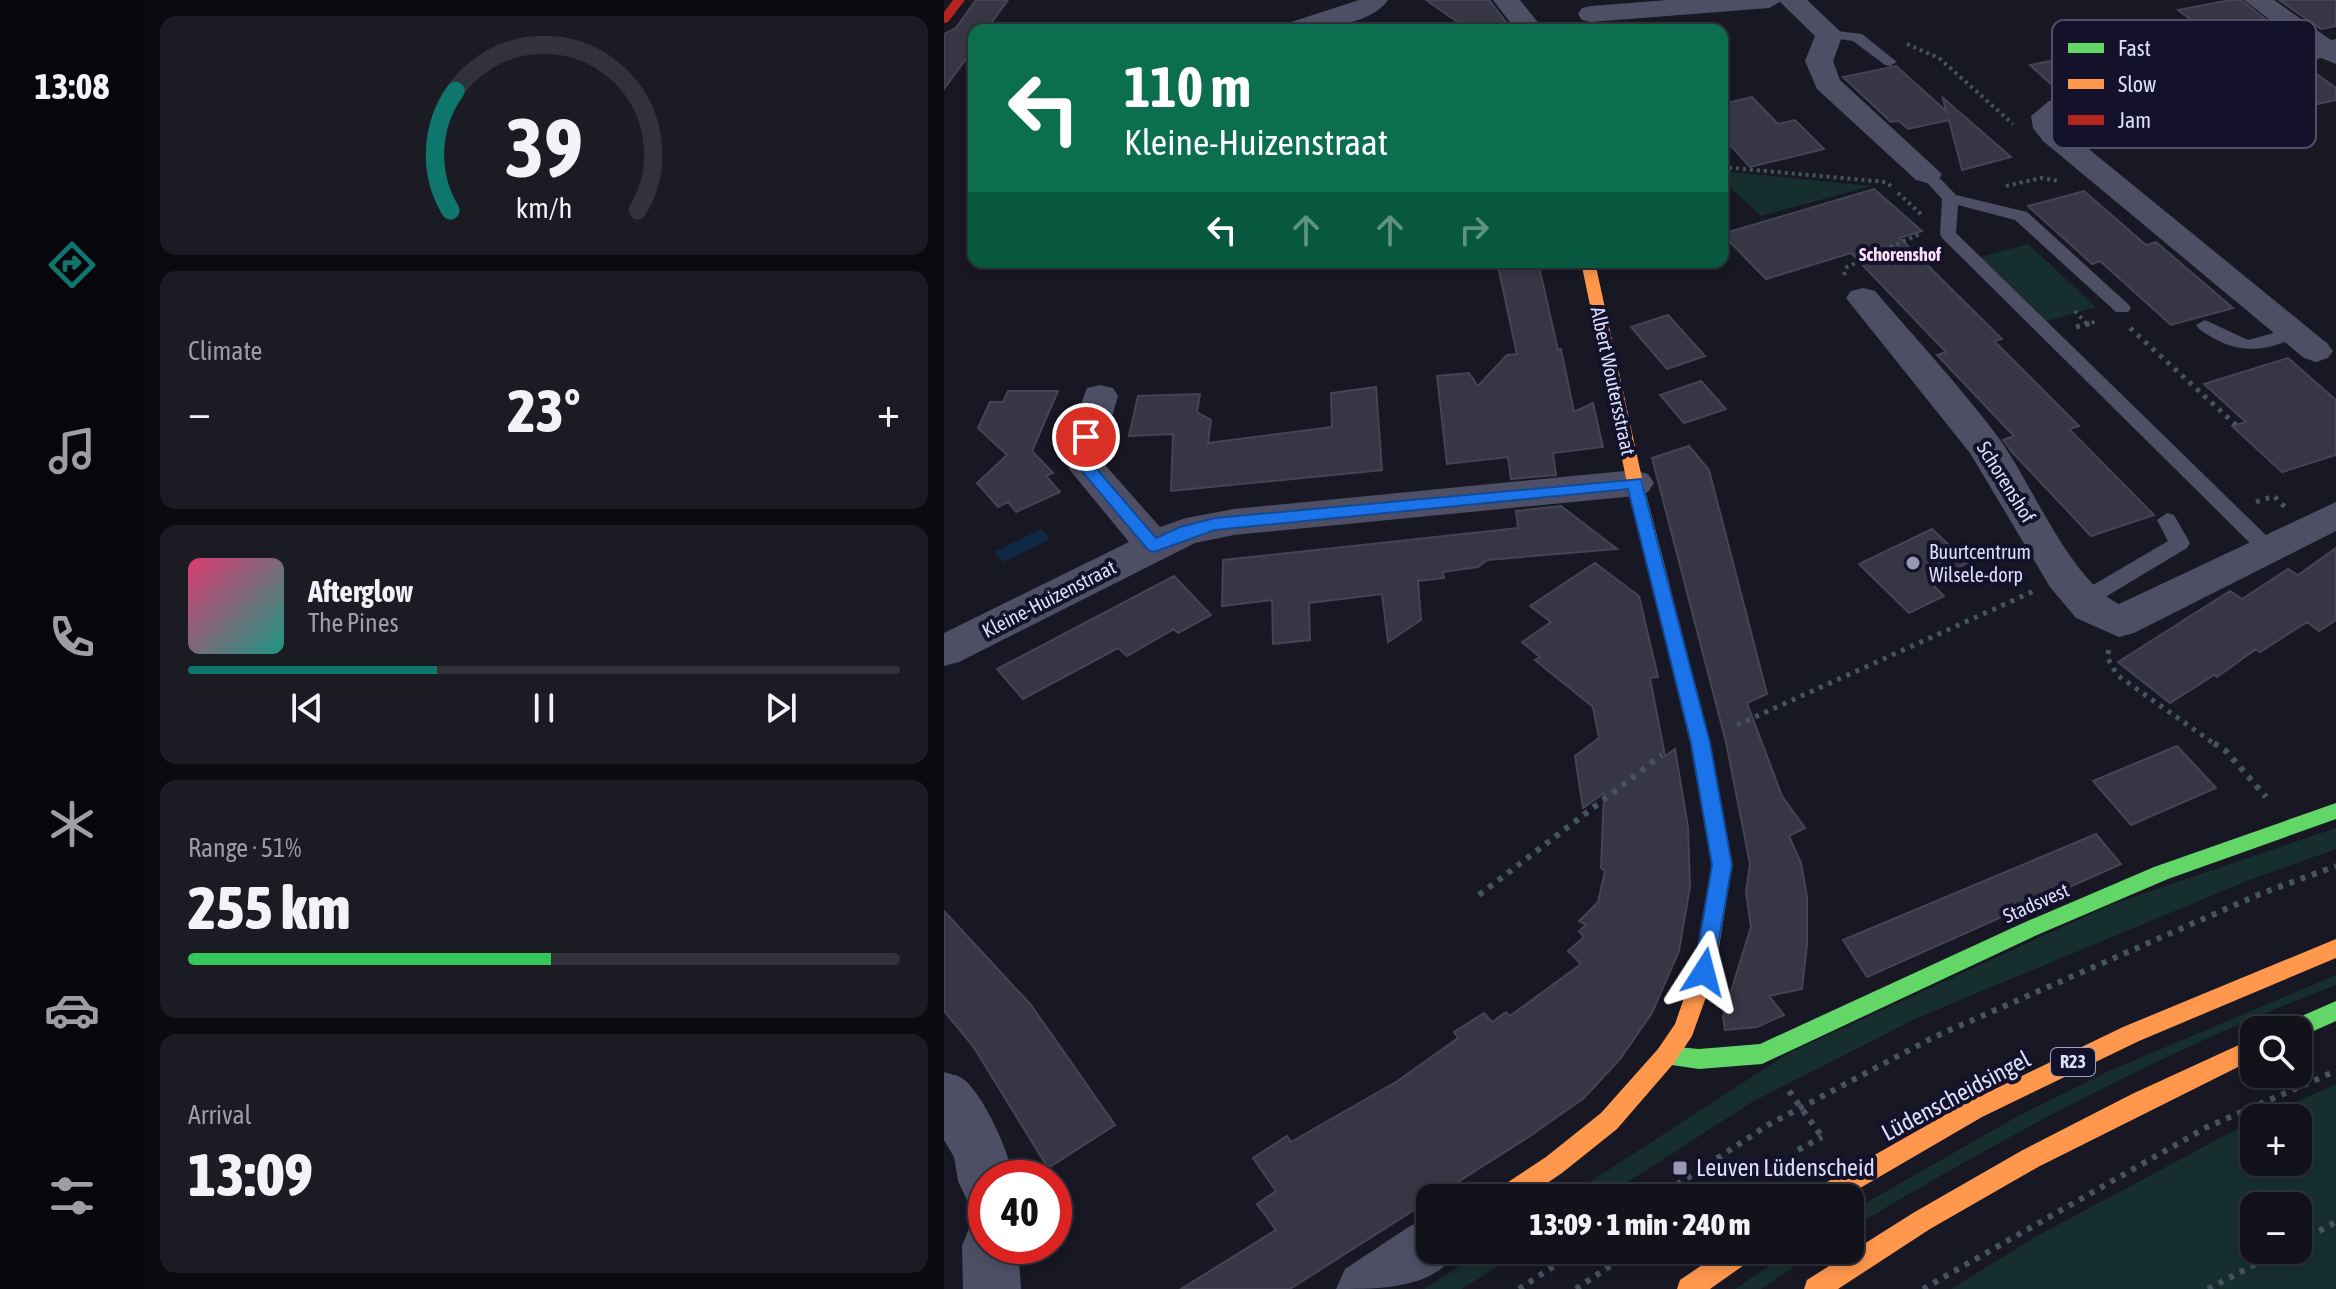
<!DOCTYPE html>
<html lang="en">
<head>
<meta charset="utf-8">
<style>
  body { margin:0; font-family:"Asap Condensed",sans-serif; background:#1b1b24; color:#f1f3f6; height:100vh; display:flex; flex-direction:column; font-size:30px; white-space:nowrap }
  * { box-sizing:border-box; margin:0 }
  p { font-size:26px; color:#9c9ea3 }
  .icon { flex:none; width:44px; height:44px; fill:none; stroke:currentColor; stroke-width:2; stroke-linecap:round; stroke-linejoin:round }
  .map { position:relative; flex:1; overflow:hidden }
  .sheet { display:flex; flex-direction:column; gap:16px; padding:16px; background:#0a0a0f; width:800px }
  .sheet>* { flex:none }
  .banner { position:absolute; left:24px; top:24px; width:760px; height:244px; border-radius:16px; box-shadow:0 4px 12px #0003,0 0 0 2px #31323a; background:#0b6e4f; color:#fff; overflow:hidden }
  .buttons { position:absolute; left:1296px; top:1016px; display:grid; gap:16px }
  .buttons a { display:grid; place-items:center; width:72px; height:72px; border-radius:16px; background:#12121b; box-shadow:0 4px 12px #0003,0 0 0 2px #31323a; font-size:40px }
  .speed { position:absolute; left:24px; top:1160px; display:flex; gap:16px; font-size:40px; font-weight:700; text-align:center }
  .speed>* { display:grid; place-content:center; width:104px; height:104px; border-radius:50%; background:#12121b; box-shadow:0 4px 12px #0003,0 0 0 2px #31323a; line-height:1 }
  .speed .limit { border:12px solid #d22; background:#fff; color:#111 }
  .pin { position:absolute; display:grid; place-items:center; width:68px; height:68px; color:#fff; margin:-34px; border:4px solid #fff; border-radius:50%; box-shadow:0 2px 8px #0007 }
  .me { position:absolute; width:88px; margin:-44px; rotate:9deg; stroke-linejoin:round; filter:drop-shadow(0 0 6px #0008) }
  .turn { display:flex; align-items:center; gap:28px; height:168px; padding:0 24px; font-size:36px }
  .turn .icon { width:104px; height:104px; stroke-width:2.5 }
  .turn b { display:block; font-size:56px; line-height:68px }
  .lanes { display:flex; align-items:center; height:76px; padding:0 24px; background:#0003; justify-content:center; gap:40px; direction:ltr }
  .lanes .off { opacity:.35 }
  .big { font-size:60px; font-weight:800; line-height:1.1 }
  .sheet .tile { flex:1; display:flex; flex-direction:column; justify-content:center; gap:12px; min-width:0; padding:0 28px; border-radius:16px; background:#1b1b24 }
  .sheet .dial { align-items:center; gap:0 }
  .dial svg { height:208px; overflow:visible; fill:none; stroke:#31323a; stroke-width:7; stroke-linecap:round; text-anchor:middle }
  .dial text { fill:#f1f3f6; stroke:none }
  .song { display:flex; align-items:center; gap:24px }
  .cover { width:96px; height:96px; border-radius:12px; background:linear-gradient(135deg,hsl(340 70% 55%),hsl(170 70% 35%)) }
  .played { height:8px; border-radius:4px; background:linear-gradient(90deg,#0f766e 35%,#31323a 35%) }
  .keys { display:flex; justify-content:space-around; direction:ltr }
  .heat { display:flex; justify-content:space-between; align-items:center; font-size:44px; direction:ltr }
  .charge { height:12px; border-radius:6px; background:linear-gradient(90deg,#34c759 51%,#31323a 0) }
  .trip { position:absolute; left:472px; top:1184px; width:448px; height:80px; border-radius:16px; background:#12121b; box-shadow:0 4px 12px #0003,0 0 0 2px #31323a; font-weight:800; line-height:80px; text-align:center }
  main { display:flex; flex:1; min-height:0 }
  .dock { display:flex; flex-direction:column; width:144px; justify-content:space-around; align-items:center; background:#07070b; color:#9c9ea3 }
  .dock .icon { width:56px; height:56px }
  .dock .current { color:#0f766e }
  .dock b { font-size:36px; color:#f1f3f6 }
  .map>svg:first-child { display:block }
</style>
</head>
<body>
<main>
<nav class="dock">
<b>13:08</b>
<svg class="icon current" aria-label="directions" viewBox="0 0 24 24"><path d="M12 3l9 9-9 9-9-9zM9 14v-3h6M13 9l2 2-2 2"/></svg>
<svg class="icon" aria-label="music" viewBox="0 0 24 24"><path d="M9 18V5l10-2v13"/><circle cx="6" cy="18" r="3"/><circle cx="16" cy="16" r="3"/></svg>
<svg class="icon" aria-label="phone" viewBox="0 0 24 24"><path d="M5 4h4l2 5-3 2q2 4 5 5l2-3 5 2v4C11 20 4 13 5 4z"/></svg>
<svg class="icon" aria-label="climate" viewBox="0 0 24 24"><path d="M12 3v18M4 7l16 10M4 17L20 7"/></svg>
<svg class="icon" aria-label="car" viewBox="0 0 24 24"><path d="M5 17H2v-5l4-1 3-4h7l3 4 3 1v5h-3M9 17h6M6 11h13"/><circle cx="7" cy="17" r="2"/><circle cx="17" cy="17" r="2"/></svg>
<svg class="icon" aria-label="filters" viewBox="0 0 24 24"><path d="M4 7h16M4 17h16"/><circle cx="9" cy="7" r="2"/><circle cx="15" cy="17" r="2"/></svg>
</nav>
<section class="sheet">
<div class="tile dial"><svg viewBox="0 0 100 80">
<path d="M14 69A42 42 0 1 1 86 69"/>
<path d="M14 69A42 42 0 0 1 16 23" stroke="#0f766e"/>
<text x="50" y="56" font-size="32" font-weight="700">39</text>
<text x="50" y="72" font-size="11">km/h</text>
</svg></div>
<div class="tile"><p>Climate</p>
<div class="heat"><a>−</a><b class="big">23°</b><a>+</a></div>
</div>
<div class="tile">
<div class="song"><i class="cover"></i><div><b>Afterglow</b><p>The Pines</p></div></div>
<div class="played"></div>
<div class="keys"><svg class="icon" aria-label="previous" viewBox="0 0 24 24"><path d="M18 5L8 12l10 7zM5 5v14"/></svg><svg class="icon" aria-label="pause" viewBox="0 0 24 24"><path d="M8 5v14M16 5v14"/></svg><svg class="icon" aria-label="next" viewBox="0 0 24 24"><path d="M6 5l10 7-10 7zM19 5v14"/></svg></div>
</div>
<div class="tile"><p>Range · 51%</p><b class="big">255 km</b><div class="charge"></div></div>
<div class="tile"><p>Arrival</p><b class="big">13:09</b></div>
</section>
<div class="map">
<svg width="1392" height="1289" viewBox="0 0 1392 1289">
  <rect width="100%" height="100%" fill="#181824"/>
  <path fill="#162f2e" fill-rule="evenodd" d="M778 171 927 186 817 216 778 180Z
    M1084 244 1152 307 1103 321 1037 257Z
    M1392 828V849L1305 880 973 1018 808 1102 659 1198H621L845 1053 1166 905Z
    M1392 975V985C1221 1050 1062 1135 906 1229V1212L1076 1115 1163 1072Z
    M1392 1084V1289H1007L1093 1236 1310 1120V1162H1354V1118H1316ZM1354 1206V1250H1310V1206Z
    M541 1250H579L518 1289H480Z
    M848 1250H875L817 1289H791Z"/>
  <path fill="#0f2844" d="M97 529 106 539 59 562 50 552Z"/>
  <path fill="#363645" stroke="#454356" stroke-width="2" d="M32 0H64L42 30H30V48L0 89V34L12 28Z
    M482 0H545L568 30H525Z
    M1287 0H1297L1343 36 1326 40 1337 48 1119 95 1086 65 1206 42 1202 39 1258 28 1234 10Z
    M1335 0H1392V26L1377 29Z
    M1360 65 1392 88V100L1290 123 1286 119 1174 143 1140 113Z
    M952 66 1002 111 999 98 1067 157 1018 170 1005 120 964 129 955 121 947 122 899 77Z
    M808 97 834 124 851 120 880 149 806 167 778 136V104Z
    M930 189 978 231 956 238 1058 339 1050 341 1135 426 1125 429 1210 515 1147 536 1068 452 1059 440 1070 436 993 355 1002 352 907 253 822 279 778 234Z
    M1140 191 1202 245 1212 242 1289 308 1227 325 1156 261 1148 264 1084 206Z
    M553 262H594L614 350 617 349 630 412 649 403 659 447 609 453 612 475 567 479 564 457 503 464 493 376 525 373 534 386 563 355 573 354Z
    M724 315 761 356 723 369 687 327Z
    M1344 358 1392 400V455L1338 472 1288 426 1302 422 1260 384Z
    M757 381 782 409 740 423 716 395Z
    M432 387 438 470 227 491 229 434 185 436 194 396 256 394 253 412 267 420 264 443 388 427 387 393Z
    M64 391H114L88 451 109 473 102 476 116 492 72 512 64 502 54 507 33 483 63 455 34 428 46 402H59Z
    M745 446 765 470 823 694 803 703 838 796 861 828 845 836 857 863 863 897V945L858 989 825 996 840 1015 813 1027 781 1030 779 1017 807 927 802 892 806 864 782 742 708 458Z
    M617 506 673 549 543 560 534 567 499 572 500 578 474 581 477 620 444 642 438 594 365 603 366 640 329 644 328 600 278 606 279 560 574 528 572 511Z
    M988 529 1024 563 985 581 1000 596 965 613 915 564Z
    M1392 548V620L1375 631 1363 622 1316 652 1312 649 1273 677 1270 675 1226 703 1174 662 1286 591 1298 599 1344 569 1354 575Z
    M651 563 695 596 714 677 706 678 721 756 731 749 744 827 746 887 735 951 708 1013 676 1059 640 1098 586 1136 346 1289H237L332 1230 313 1204 332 1191 309 1158 343 1136 347 1142 452 1082 514 1038 510 1032 540 1013 548 1022 562 1012 566 1016 637 964 624 951 640 937 635 931 642 925 635 921 654 902 661 871 657 868 660 793 639 808 631 756 655 738 649 707 591 660 596 657 578 642 607 622 586 606Z
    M230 576 267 615 234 633 230 629 183 656 174 648 79 699 53 669Z
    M1233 746 1272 788 1187 825 1149 781Z
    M1152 834 1177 864 923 977 899 940Z
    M0 911 87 1005 171 1125 104 1168 29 1046 0 1011Z"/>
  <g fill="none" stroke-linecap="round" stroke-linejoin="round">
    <path stroke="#46545f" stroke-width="4" stroke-dasharray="3 4" stroke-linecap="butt" d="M963 44 995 58 1069 124
      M778 167 942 182 947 186
      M1062 186 1097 178 1115 181
      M954 193 979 216
      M900 275 903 267 978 233
      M1131 311 1143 324
      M1141 325 1153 321"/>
    <path stroke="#46545f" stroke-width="5" stroke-dasharray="4 6" stroke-linecap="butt" d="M1132 327 1148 323
      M1186 328 1292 425
      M1312 502 1330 496 1341 507
      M1165 650 1163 657 1173 675 1272 745
      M793 725 1090 591"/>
    <path stroke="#46545f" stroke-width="6" stroke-dasharray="5 7" stroke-linecap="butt" d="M1270 743 1283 752 1322 797
      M535 895 718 755
      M854 1150 878 1137
      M713 1198 824 1125 990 1037 1316 894 1392 866
      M1354 1242 1392 1222
      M575 1289 634 1250
      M632 1289 690 1250
      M979 1289 1263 1127 1392 1071
      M1264 1289 1338 1250"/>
    <path fill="#4e4f64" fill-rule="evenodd" d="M885 30 918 34 953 62 946 66 941 65 909 41 880 37V31Z
      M983 169 989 171 1012 195 1083 212 1184 304 1187 308 1184 312H1172L1071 220 1014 205 1012 233 1331 544 1334 549 1331 554H1317L998 238 996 234 998 199 975 174Z
      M1261 320 1304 340 1351 327 1360 332C1354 338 1346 340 1338 343 1305 355 1282 348 1255 329L1252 325Z
      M1223 513 1230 515 1246 543 1243 548 1148 605H1132L1129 600 1132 595 1224 541 1213 520Z"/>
    <path fill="#4e4f64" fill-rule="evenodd" d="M415 0H444C426 27 367 30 337 30L341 24Z
      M549 0H576L600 30H572Z
      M724 0H863L899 34 889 61 896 80 998 174 994 180 983 183 972 180 873 89 861 61 871 36 836 2 825 8 647 22 638 20 634 14 638 8 647 6Z
      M1300 0H1330L1387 40 1392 39V64L1377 58 1131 112 1117 119 1119 128 1384 344 1389 351 1384 358 1372 362 1360 358 1099 141 1089 128 1087 116 1105 101 1360 46Z
      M919 288 931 291C972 339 1016 386 1054 437 1088 483 1125 579 1175 604L1392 502V531L1190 633 1175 637 1132 618 1106 587 1026 453 902 298 907 291Z
      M156 385 169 388 174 396 159 448 162 466 216 527 242 518 290 509 691 470 704 474 710 483 704 492 691 496 290 535 251 543 15 662 0 666V633L185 542 125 469 121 448 143 388Z
      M0 1072C5 1074 13 1075 18 1078 39 1093 66 1153 69 1178H42V1207L23 1200 14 1181 10 1157 0 1140Z
      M486 1218V1250H513C492 1289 437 1289 392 1289L401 1269 466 1226Z
      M42 1220V1246H74L77 1289H19L18 1246 26 1226Z"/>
    <path fill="#63d668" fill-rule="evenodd" d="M1392 803V819L1224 879 1093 935 818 1064 755 1069 714 1063 711 1056 714 1049 722 1046 755 1049 816 1044 1079 923 1210 867Z
      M1392 1001V1021L1354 1038V1030H1339L1342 1023Z"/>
    <path fill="#ff974d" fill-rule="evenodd" d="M637 262H651L699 483 726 586 717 592 708 586 683 483Z
      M773 831 780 833 788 865 771 972 748 1036 730 1063 673 1129 618 1173 581 1198H548L552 1190 602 1157 657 1113 714 1049 731 1024 749 972 768 865 763 839 766 833Z
      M1392 939V958L1195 1041 1038 1117 899 1198H865L869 1190 1022 1103 1179 1027Z
      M1310 1038V1059L1094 1167 986 1229 894 1289H860L863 1280 969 1213 1077 1151 1188 1094Z
      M780 1250H813L810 1258 766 1289H733L736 1280Z"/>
    <path fill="#b3261e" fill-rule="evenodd" d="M9 0H21L4 22 0 23V12Z
      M717 580 726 586 766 743 783 839 780 845 773 847 766 845 763 839 746 743 708 586Z"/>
    <path stroke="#46545f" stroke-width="6" stroke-dasharray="5 7" stroke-linecap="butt" d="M845 1091 878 1137"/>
  </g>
  <path fill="#1a73e8" stroke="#114b97" stroke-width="2" d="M142 432 150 437 149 459 152 468 212 538 236 527 271 518 697 479 766 743 788 865 768 979 760 981 753 979 750 972 768 865 747 743 684 489 271 530 210 552 204 550 136 469 132 459 134 437Z"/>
  <g fill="#9898b1" stroke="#14122a" stroke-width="3">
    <circle cx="969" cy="563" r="8"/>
    <rect x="728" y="1160" width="16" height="16" rx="4"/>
  </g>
  <g text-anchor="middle" stroke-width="8" stroke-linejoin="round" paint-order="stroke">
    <g font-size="18" font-weight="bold" fill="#fddff6" stroke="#14122a">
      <text x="956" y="261">Schorenshof</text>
    </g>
    <rect fill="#14122a" stroke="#a1a0be" stroke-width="2" x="1107" y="1048" width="44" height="28" rx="6"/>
    <g font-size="18" font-weight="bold" fill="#ddddfd">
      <text x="1129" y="1068">R23</text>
    </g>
    <g font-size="20" fill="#ddddfd" stroke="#14122a">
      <text transform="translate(669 381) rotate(78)" y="7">Albert Woutersstraat</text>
      <text transform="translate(1062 482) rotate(58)" y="7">Schorenshof</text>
      <text transform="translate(105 599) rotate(-27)" y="7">Kleine-Huizenstraat</text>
      <text transform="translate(1092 903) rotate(-24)" y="7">Stadsvest</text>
    </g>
    <g font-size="20" fill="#ddddfd" stroke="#14122a" text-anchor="start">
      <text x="985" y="559">Buurtcentrum<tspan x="985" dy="23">Wilsele-dorp</tspan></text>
    </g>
    <g font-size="24" fill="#ddddfd" stroke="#14122a">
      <text transform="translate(1012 1096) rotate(-28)" y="8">Lüdenscheidsingel</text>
    </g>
    <g font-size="24" fill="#ddddfd" stroke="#14122a" text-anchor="start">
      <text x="752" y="1176">Leuven Lüdenscheid</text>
    </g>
  </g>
  <rect x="1108" y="20" width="264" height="128" rx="12" fill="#14122a" stroke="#504f69" stroke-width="2"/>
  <rect x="1124" y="43" width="36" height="10" fill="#63d668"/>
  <rect x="1124" y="79" width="36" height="10" fill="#ff974d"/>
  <rect x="1124" y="115" width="36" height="10" fill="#b3261e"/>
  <g font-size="22" fill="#ddddfd">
    <text x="1174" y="56">Fast</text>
    <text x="1174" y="92">Slow</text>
    <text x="1174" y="128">Jam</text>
  </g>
</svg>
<div class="buttons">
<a><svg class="icon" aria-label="search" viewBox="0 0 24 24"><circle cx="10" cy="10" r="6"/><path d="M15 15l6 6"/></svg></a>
<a>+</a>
<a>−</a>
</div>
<div class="speed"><div class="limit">40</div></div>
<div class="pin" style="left:142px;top:437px;background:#d93025"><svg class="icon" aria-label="arrive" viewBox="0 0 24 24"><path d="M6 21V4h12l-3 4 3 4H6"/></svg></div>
<svg class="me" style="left:760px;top:972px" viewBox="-20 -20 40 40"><path d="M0-17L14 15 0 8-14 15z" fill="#1a73e8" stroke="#fff" stroke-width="4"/></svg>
<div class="trip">13:09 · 1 min · 240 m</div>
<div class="banner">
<div class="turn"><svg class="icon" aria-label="left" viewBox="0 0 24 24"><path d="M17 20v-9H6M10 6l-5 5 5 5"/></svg><div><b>110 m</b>Kleine-Huizenstraat</div></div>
<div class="lanes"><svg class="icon" aria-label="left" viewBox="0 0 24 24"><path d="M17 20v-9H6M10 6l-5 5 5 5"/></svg><svg class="icon off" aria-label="ahead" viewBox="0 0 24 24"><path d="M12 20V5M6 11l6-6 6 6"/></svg><svg class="icon off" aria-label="ahead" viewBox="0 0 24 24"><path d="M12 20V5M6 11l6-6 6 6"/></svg><svg class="icon off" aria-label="right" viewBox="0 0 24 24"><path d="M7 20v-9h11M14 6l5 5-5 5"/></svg></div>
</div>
</div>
</main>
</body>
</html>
